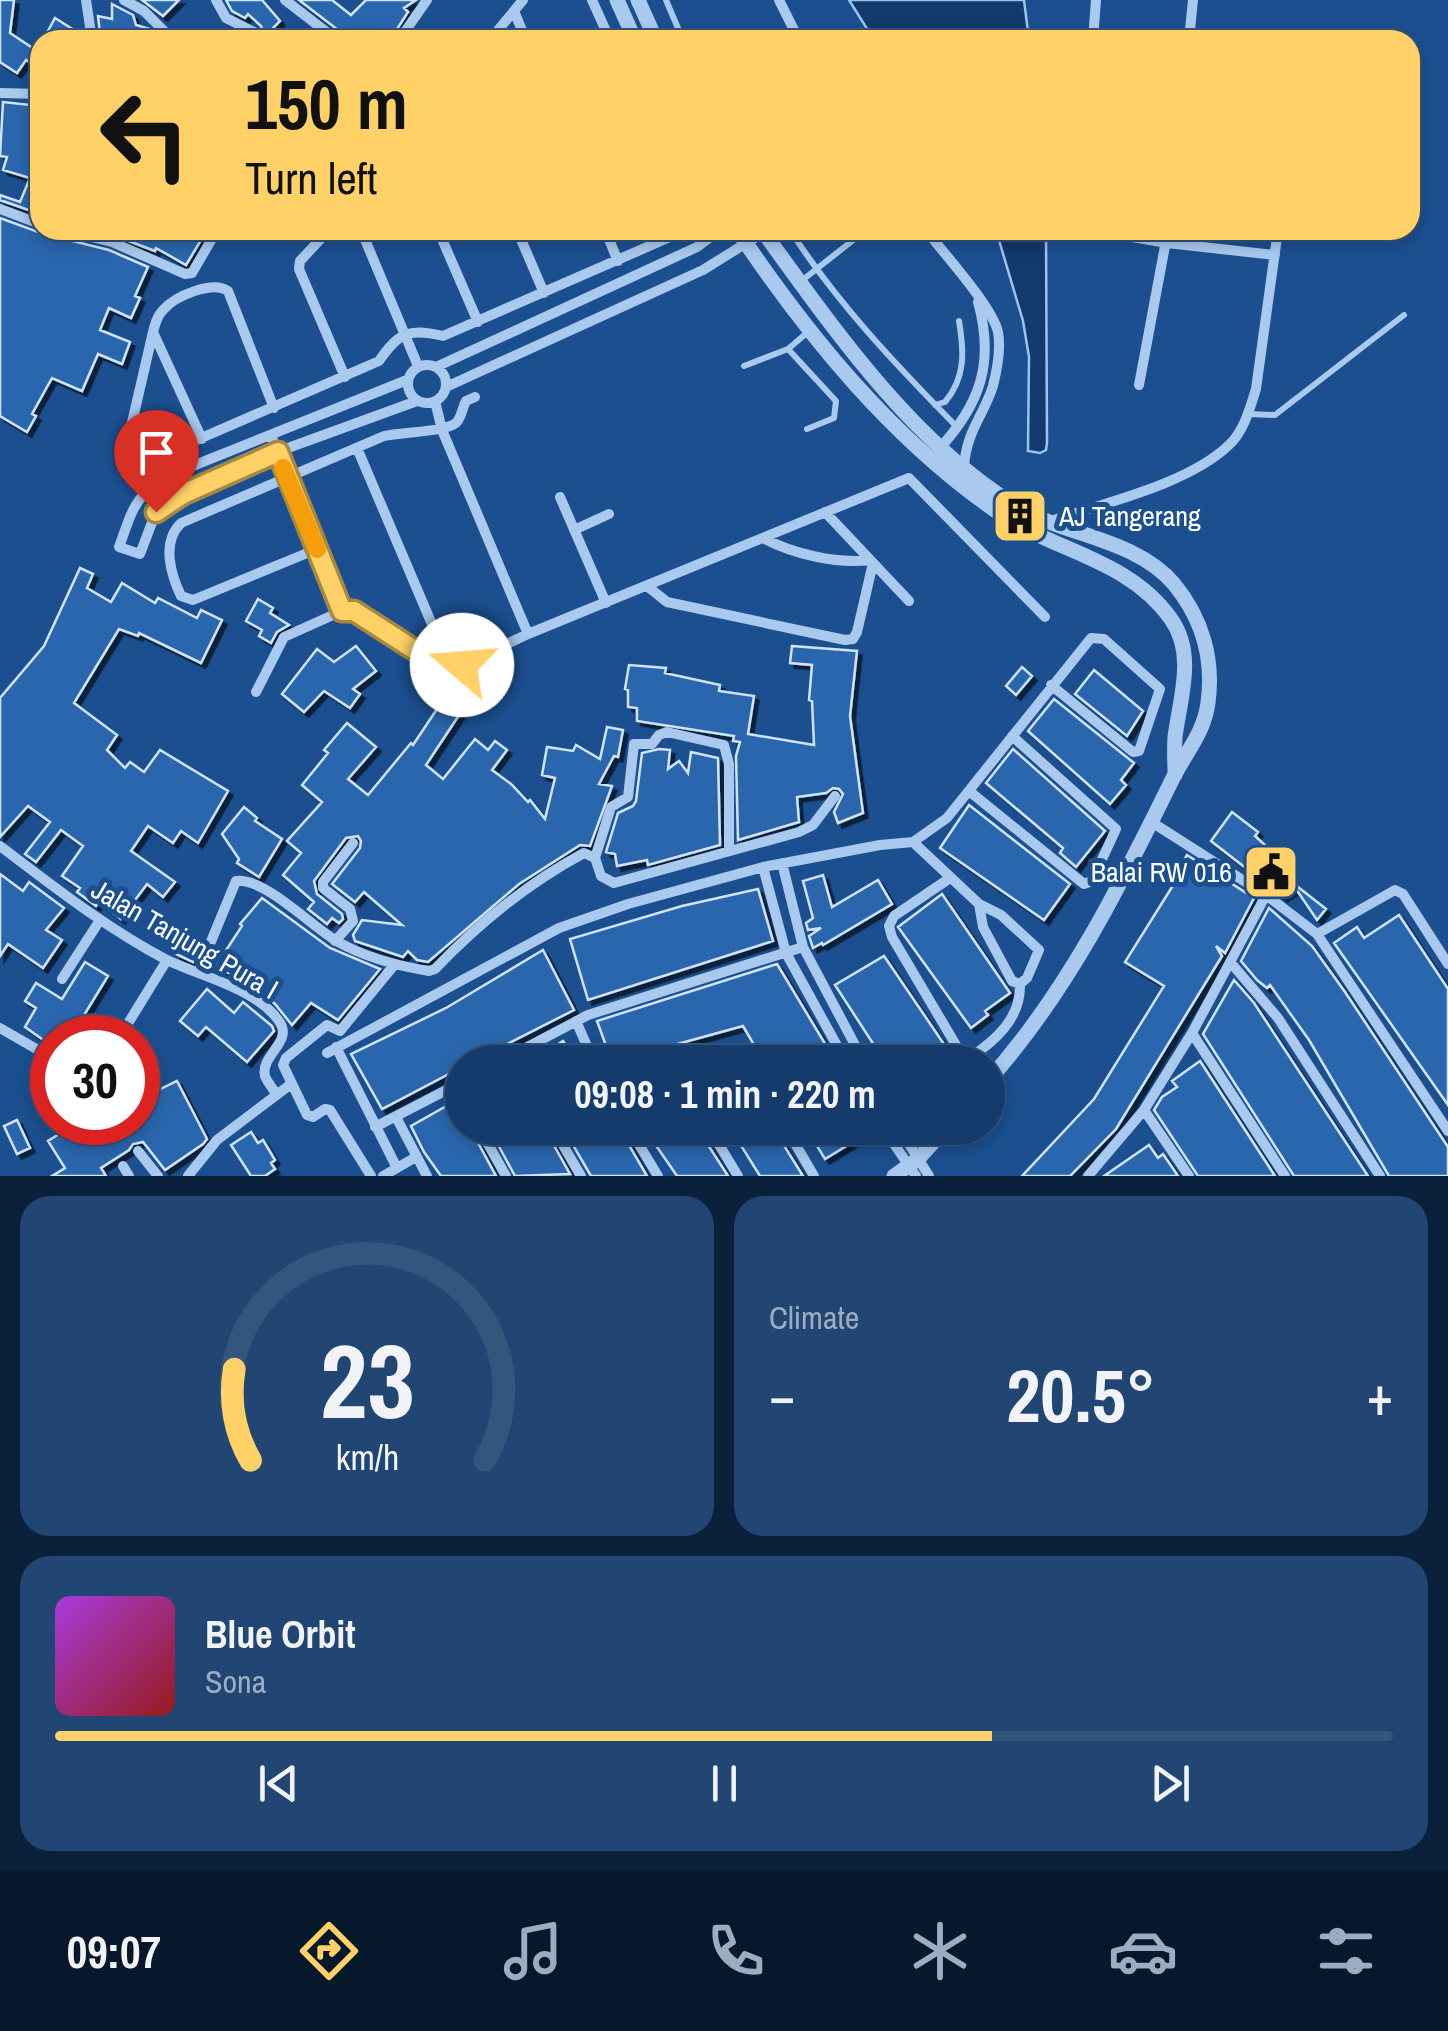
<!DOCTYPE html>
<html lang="en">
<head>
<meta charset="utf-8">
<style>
  body { margin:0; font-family:"Archivo Narrow",sans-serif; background:#214673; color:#f1f3f6; height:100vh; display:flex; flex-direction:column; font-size:38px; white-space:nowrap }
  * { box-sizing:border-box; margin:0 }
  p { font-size:32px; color:#9dadc1 }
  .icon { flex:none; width:55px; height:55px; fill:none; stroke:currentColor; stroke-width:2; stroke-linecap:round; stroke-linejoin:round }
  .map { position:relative; height:1176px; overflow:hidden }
  .side { display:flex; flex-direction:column; gap:20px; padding:20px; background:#0b203b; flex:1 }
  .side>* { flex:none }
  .banner { position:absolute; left:30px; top:30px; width:1390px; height:210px; border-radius:30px; box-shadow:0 5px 15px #0003,0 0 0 2px #33557e; background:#ffd166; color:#111; overflow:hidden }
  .speed { position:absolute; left:30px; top:1015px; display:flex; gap:20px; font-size:50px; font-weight:700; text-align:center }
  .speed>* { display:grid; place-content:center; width:130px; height:130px; border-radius:50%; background:#143b6b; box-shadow:0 5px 15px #0003,0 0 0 2px #33557e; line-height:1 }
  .speed .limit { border:15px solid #d22; background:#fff; color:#111 }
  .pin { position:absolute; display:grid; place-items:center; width:85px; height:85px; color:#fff; margin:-102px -42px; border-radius:50% 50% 50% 0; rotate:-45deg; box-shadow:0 0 10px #0007 }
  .pin .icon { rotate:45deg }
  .me { position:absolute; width:110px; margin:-55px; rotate:288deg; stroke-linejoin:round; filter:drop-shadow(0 0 8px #0008) }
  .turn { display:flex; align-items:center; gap:35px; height:210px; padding:0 50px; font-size:45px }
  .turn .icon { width:130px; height:130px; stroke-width:2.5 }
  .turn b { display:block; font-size:70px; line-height:85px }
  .big { font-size:75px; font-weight:700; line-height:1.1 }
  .side .widget { flex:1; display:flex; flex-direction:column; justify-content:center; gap:15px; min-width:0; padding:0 35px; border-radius:30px; background:#214673 }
  .side .dial { align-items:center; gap:0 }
  .dial svg { height:260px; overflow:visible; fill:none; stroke:#33557e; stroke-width:7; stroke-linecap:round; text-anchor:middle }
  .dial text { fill:#f1f3f6; stroke:none }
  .song { display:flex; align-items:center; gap:30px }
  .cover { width:120px; height:120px; border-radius:15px; background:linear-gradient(135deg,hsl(280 70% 55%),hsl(0 70% 35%)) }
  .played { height:10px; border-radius:5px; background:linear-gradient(90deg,#ffd166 70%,#33557e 70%) }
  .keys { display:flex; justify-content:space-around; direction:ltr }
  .heat { display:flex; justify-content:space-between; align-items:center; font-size:55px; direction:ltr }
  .side .tiles { flex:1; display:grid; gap:20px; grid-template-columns:1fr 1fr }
  .widget:last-child { grid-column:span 2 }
  .trip { position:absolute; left:445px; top:1045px; width:560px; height:100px; border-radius:50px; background:#143b6b; box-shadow:0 5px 15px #0003,0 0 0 2px #33557e; font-weight:700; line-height:100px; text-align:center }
  .tab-bar { display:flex; height:160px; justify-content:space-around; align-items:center; background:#08182b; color:#9dadc1 }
  .tab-bar .icon { width:70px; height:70px }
  .tab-bar .active { color:#ffd166 }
  .tab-bar b { font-size:45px; color:#f1f3f6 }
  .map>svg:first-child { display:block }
</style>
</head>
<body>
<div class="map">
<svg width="1448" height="1176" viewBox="0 0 1448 1176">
  <defs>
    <filter id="shadow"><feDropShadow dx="4.5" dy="4.5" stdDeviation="0" flood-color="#0009"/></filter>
  </defs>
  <rect width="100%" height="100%" fill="#1b4f8f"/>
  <path fill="#123a6d" stroke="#9cc4f0" stroke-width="2.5" d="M849 0H1024L1029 40H874Z
    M996 230H1046L1047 443 1046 450 1040 453 1028 451 1029 357 1023 321Z"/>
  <path fill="#2a66ad" stroke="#cfe3fa" stroke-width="2.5" filter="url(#shadow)" d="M0 0H14L10 33 40 53V69L26 60 17 73 0 62Z
    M142 0H179L163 16Z
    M226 0H262L280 21 273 28 284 40H257L263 32 261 26 248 14 245 18 232 11Z
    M299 0H332L351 15 366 0H416L404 8 408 12 390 40H346L342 33Z
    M112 4 133 15 136 25 150 29 161 40H119L100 34 98 16 112 19Z
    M55 18 82 35 83 40H43Z
    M3 102 40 106V205L37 213 0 200V195L20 202 30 178 3 170 7 157 0 156Z
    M0 218 38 232 54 230 60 238 109 250 148 267 135 296 140 298 131 318 109 308 100 330 130 342 122 364 98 354 82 391 52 378 32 414 36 416 27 432 0 416Z
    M100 230H207L186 265 156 248 155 251Z
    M80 568 93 574 87 588 111 602 122 583 155 603 158 598 197 618 201 610 222 620 201 663 139 633 138 636 119 629 74 703 117 735 107 750 125 768 130 762 144 772 160 750 228 791 198 843 181 831 173 843 148 826 131 851 175 882 163 897 147 884 121 919 99 902 96 906 77 892 80 888 62 876 83 846 61 830 36 862 25 854 50 822 28 806 0 837V698L44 646Z
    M258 599 273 608 270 613 289 625 277 632 271 643 259 636 262 630 246 621Z
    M356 646 376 671 353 689 360 694 350 708 324 691 304 712 282 694 317 649 334 662Z
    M792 646 857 651 850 716 863 813 838 823 834 812 843 794 839 789 833 788 826 793 797 797 799 822 738 840 736 756 740 742 733 741 734 736 637 721V708L628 707V690L625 689 629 665 666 668 665 673 720 685 719 691 754 696 748 734 814 745 812 701 809 700 812 665 790 663Z
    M1022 667 1032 676 1016 695 1006 686Z
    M1094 670 1143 711 1127 736 1075 694Z
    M451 688 469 700 426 765 443 779 475 739 488 750 495 741 507 750 492 770 511 784 528 802 530 800 545 819 555 778 542 775 547 747 573 751 576 745 600 759 607 727 623 730 618 757 614 756 599 784 612 786 590 846 580 845 519 884 428 962 417 960 408 951 403 957 355 941 353 935 362 920 402 925 364 892 355 902 332 884 360 848 361 841 358 836 346 838 314 881 317 894 342 914 343 919 339 923 332 918 327 924 308 909 314 902 283 875 301 853 287 841 322 802 302 785 328 753 324 750 347 723 376 747 348 779 368 795 411 743 413 745Z
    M1054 699 1134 763 1121 780 1126 785 1110 804 1028 731Z
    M659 749 670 750 668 769 679 761 688 773 691 752 718 758 720 845 648 865 647 860 617 866 615 854 606 852 618 813 633 806 636 801 642 753Z
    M1013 749 1105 831 1076 867 1060 853 1063 848 986 783Z
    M969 805 1070 884 1044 920 940 848Z
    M244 807 257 818 255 821 282 839 259 877 237 863 239 859 222 834Z
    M1232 812 1258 832 1255 836 1287 865 1281 873 1298 887 1283 897 1211 841Z
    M1187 855 1254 898 1225 953 1216 946 1222 956 1116 1129 1070 1176H1022L1094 1099 1164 986 1125 962 1177 879 1174 877Z
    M0 874 23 891 29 882 64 908 46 930 62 940 43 968 8 944 0 956Z
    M823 875 832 907 878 880 892 904 823 945 822 943 813 948 809 936 821 928 808 930 806 923 813 918 803 881Z
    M1298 887 1326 909 1317 920 1296 889Z
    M758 889 773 941 588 1000 570 939 682 906Z
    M942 894 1010 993 985 1011 988 1015 971 1028 898 927Z
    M262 898 330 948 380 969 338 1020 311 1003 292 1025 275 1004 262 993 212 963 217 951 223 955 242 926 240 924Z
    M1269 908 1312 946 1345 992 1448 1147V1176H1389L1309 1040 1270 985 1267 988 1257 980 1241 961Z
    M1399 915 1448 989V1105L1334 943 1357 927 1364 938Z
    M187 939 199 948 193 962 176 954Z
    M543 950 574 1010 472 1062H462V1067L382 1109 351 1054 446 1008Z
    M884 956 952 1056 942 1062H885L835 985Z
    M85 962 108 976 70 1038H52V1046L25 1027 36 1008 25 1001 36 983 62 999Z
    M777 964 836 1062H764L743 1026 612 1062 597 1021Z
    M1234 980 1254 1003 1368 1176H1294L1203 1034Z
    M207 989 234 1013 243 1002 272 1026 274 1031 247 1062 206 1027 198 1036 180 1021Z
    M563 1041 577 1062H530Z
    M1200 1061 1275 1176H1198L1154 1110 1162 1097 1177 1087 1172 1081Z
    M177 1081 207 1139 203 1144 165 1170 143 1142 133 1144 129 1150 101 1168 106 1176H52L65 1168 48 1141 64 1131 67 1136 94 1122H138V1100Z
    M450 1104 462 1128H470L496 1176H441L424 1152 411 1126Z
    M17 1120 30 1148 17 1154 4 1126Z
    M489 1128H544L570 1174 515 1176Z
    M563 1128H619L647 1176H591Z
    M644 1128H697L728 1176H677Z
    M730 1128H773L803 1176H760Z
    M806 1128H874V1129L825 1159Z
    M251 1132 258 1143 263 1140 275 1160 271 1163 275 1169 265 1176H251L231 1145Z
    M1149 1145 1158 1158 1163 1154 1178 1176H1104Z"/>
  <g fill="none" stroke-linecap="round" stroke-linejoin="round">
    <path stroke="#a9c9ee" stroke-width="6" d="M666 0 683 40
      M790 230C836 302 897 366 957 427
      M800 282 866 230
      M788 349 836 401 834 418 807 429
      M744 366 788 349 808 332
      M935 405 945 402C966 377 964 351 959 321
      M1248 414 1275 415 1404 315"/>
    <path stroke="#a9c9ee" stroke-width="10" d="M86 0 92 40
      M124 0 144 11 173 40
      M216 0 226 18 254 32
      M285 0 337 40
      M592 0 610 40
      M779 0 799 40
      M514 11 526 40
      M399 40 427 0
      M490 40 523 0
      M1093 40 1096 0
      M1189 40 1193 0
      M0 93 40 94
      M0 209 40 224
      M63 230 112 242 185 274 192 273 217 230
      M329 230 300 261 299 269 345 377
      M361 230 418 366
      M438 230 478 322
      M517 230 544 293
      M605 230 618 261
      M926 230C944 254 992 306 998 332 1001 348 997 370 993 386 983 417 967 430 964 466
      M1092 230 1167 243 1275 255
      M153 332 131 427 135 432 169 452 379 361C399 332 409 328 443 336L686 230
      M408 384a19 19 0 1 1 38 0a19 19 0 1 1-38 0Z
      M436 367 697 247 720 230
      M407 380 175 473C134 495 134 506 119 547L140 554 156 512 166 503 277 452 417 401
      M1139 385 1168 230
      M446 387 703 270 764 232
      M435 401 442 430 528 634
      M271 435 342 611
      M202 439 153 332C155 324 157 316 163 310 175 296 213 280 228 291L274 408
      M357 448 448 662
      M938 450C980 405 995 363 978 302
      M560 497 606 603
      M825 512 909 601
      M1048 522C1103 503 1187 485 1229 445 1244 431 1250 408 1256 389L1278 230
      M574 530 609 514
      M763 538C793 554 836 564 870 560
      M317 549 193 600 181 596C171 575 161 542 181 523L384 436C401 432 445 432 456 423 462 417 462 408 466 401L475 397
      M647 586 667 602 845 640 853 639 857 632 873 563
      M256 692 284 637 342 611H354L424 655 462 665 528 634 909 478 1045 617
      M969 791 1084 884 1092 881 1116 829 1012 736
      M1153 823 1266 895 1317 934 1448 1131
      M913 842 979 904 1001 915 1039 950 1027 978 1020 984C1021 1019 995 1041 968 1059L963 1057 892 937 889 926 894 916 950 878
      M0 846C53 886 106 928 165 959 199 976 256 988 279 1021 294 1042 260 1055 265 1076 267 1082 274 1090 277 1095
      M729 850V764L724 745 667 732 659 735 652 744H634L628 797 611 807 595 858 601 876 614 883 799 832 813 825 835 796
      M782 863 803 947 864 1062
      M763 867 786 953 846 1062
      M979 904 983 927 1012 981 1020 984
      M1317 934 1395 890 1403 894 1448 964
      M335 941 353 921 350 909 323 888V882L353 843
      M1231 963 1278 1018 1380 1176
      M198 973 236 881C264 877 312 927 338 942 365 957 398 966 429 971L435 969C479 923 528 883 584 853L595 858
      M62 979 100 920
      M576 1021 594 1062
      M0 1028 52 1058
      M1192 1033 1285 1176
      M119 1038 167 960
      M336 1047 397 1168
      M327 1053 559 928 628 904 763 867 880 845 913 842 947 818 1091 638 1104 639 1160 689 1139 751 1133 752 1051 685
      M499 1062 588 1015 803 947
      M704 1062 737 1053 750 1062
      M1144 1110 1189 1176
      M396 1117 427 1176
      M375 1127 462 1082
      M479 1128 506 1176
      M553 1128 581 1176
      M629 1128 658 1176
      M709 1128 738 1176
      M786 1128 814 1176
      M883 1128 916 1176
      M899 1128 929 1176
      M138 1151 158 1176
      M123 1166 129 1176
      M188 1176 217 1140 291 1084
      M371 1176 330 1110 325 1109 313 1117 307 1115 283 1065 286 1058 327 1025 340 1031 395 964
      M383 1176 416 1157
      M1088 1176 1144 1110 1192 1033 1266 895"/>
    <path stroke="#a9c9ee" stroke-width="15" d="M617 0 635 40
      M638 0 656 40
      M737 230C809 337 892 439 999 513 1055 552 1129 559 1171 619 1196 654 1180 698 1175 737 1174 749 1175 762 1175 775
      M762 230C833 328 913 444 1018 507 1066 536 1136 539 1174 584 1202 618 1214 659 1208 703 1204 733 1186 752 1173 778 1120 886 1068 991 988 1081
      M894 1176 918 1159 946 1128"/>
  </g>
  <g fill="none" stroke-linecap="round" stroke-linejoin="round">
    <g stroke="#a68842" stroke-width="25">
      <path id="route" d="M156 512 183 494 278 452 342 611H354L424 656 462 665"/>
    </g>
    <use href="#route" stroke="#ffd166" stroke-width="18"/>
    <path stroke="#f59e0b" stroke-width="18" d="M283 468 317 549"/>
  </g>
  <defs>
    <g id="building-square" transform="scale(2.875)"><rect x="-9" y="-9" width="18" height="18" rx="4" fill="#ffd166" stroke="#1b4f8f"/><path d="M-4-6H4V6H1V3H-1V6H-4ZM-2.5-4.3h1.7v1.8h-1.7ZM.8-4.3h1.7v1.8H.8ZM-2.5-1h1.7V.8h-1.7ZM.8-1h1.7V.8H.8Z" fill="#111"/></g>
    <g id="civic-square" transform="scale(2.875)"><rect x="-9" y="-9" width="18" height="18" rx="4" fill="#ffd166" stroke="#1b4f8f"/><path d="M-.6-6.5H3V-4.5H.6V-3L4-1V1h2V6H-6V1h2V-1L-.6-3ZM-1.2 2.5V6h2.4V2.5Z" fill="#111"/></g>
  </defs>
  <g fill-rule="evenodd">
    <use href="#building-square" x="1020" y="516"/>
    <use href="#civic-square" x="1271" y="872"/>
  </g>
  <g text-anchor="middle" stroke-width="10" stroke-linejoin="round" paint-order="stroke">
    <g font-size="28" fill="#fff" stroke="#1b4f8f" text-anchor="start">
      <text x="1059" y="526">AJ Tangerang</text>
      <text x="1232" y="882" text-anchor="end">Balai RW 016</text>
    </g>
    <g font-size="28" fill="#fff" stroke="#1b4f8f">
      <text transform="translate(185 939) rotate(30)" y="10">Jalan Tanjung Pura I</text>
    </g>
  </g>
</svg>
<div class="speed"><div class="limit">30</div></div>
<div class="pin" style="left:156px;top:512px;background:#d93025"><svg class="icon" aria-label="arrive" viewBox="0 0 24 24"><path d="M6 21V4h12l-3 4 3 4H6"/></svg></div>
<svg class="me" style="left:462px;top:665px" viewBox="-20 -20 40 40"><circle r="19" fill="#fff"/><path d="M0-13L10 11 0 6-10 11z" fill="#ffd166"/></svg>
<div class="trip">09:08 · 1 min · 220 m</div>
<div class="banner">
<div class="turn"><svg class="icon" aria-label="left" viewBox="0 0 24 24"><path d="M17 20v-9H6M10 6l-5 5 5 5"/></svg><div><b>150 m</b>Turn left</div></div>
</div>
</div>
<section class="side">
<div class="tiles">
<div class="widget dial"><svg viewBox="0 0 100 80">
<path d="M14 69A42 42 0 1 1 86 69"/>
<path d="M14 69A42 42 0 0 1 9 41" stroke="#ffd166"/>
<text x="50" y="56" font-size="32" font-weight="700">23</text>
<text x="50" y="72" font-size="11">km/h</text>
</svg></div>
<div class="widget"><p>Climate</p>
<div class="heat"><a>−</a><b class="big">20.5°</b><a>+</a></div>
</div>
<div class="widget">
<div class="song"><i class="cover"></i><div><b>Blue Orbit</b><p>Sona</p></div></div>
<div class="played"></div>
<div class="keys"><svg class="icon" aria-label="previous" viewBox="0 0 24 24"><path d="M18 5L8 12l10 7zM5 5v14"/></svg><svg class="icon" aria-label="pause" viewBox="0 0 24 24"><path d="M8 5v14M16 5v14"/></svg><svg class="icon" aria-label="next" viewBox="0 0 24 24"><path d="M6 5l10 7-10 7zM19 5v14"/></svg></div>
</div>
</div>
</section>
<nav class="tab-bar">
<b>09:07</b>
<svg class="icon active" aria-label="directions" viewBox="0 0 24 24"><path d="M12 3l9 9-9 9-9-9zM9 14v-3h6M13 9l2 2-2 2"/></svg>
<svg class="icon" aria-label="music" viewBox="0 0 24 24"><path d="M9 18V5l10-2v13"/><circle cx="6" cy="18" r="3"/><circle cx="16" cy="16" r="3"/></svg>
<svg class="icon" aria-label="phone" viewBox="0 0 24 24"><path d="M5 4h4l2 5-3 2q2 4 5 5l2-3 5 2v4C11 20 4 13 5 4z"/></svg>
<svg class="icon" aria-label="climate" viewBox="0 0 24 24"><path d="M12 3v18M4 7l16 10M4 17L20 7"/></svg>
<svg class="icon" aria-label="car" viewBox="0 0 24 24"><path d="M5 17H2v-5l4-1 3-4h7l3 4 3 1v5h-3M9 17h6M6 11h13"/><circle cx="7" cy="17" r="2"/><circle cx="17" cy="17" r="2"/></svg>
<svg class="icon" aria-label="filters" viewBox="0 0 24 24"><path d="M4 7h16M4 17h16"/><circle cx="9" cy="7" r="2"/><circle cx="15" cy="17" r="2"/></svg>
</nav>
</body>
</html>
